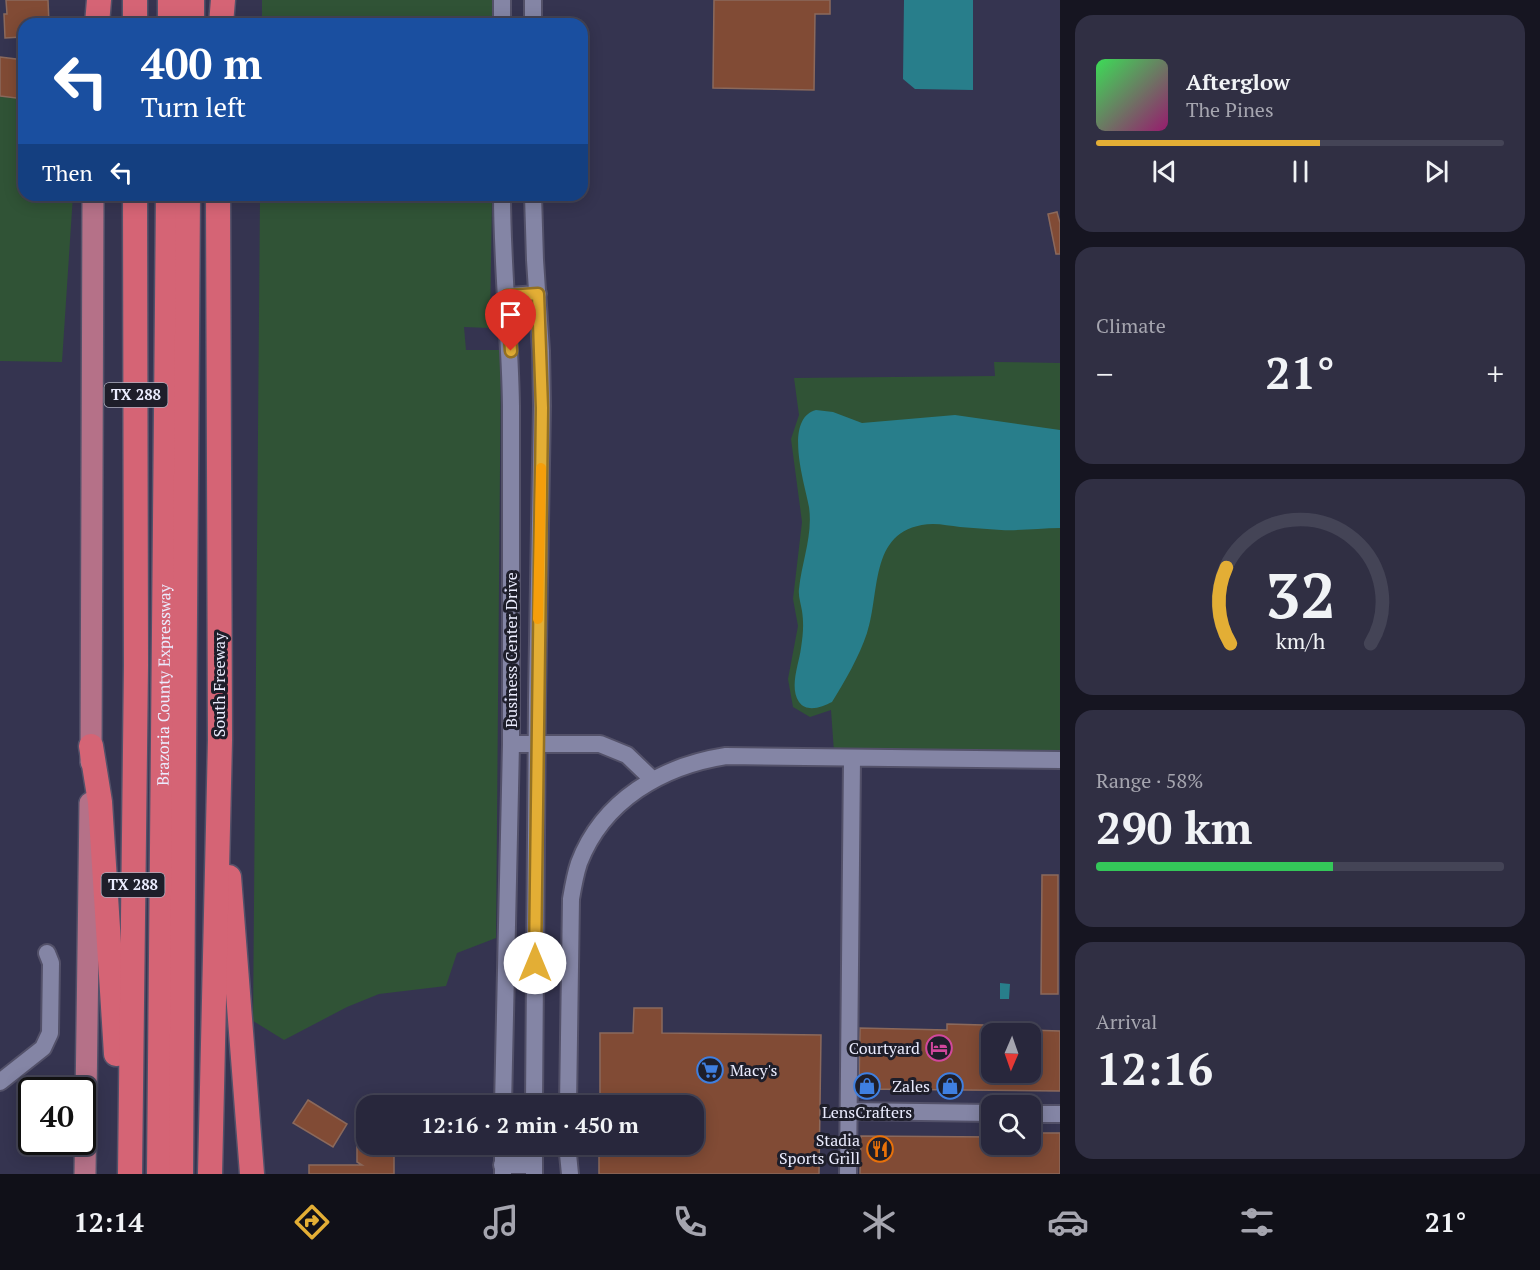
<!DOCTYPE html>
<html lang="en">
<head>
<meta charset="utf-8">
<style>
  body { margin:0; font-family:"PT Serif",serif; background:#302f43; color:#f1f3f6; height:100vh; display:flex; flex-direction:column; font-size:22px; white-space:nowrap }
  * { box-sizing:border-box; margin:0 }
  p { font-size:20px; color:#a5a5af }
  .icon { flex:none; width:33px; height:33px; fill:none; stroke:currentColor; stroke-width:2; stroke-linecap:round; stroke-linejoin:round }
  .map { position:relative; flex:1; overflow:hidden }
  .side { display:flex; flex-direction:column; gap:15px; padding:15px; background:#161521; width:480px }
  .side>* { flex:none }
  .guide { position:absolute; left:18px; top:18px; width:570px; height:183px; border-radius:18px; box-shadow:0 3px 15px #0003,0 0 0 2px #444456; background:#1a4fa0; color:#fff; overflow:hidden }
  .needle { width:39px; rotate:182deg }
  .controls { position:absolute; left:981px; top:1023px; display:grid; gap:12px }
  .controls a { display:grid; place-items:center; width:60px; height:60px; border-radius:12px; background:#28273c; box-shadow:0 3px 15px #0003,0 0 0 2px #444456; font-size:30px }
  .speed { position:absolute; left:18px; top:1077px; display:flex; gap:12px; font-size:30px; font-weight:700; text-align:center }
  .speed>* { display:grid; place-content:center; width:78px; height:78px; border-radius:50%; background:#28273c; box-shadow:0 3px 15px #0003,0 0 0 2px #444456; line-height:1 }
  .speed .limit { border:3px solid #111; border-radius:9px; background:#fff; color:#111 }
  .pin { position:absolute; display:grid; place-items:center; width:51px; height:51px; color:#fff; margin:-62px -26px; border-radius:50% 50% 50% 0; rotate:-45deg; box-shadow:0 0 6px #0007 }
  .pin .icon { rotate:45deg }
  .me { position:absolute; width:66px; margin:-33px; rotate:0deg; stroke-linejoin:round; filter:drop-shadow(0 0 4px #0008) }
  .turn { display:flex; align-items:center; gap:21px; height:126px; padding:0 24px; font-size:27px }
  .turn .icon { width:78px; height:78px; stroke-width:2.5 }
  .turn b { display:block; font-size:42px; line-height:51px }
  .then { display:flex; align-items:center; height:57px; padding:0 24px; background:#0003; gap:12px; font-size:22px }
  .big { font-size:45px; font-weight:600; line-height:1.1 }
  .side .card { flex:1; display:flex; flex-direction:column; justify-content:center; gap:9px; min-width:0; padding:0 21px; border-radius:18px; background:#302f43 }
  .side .dial { align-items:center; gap:0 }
  .dial svg { height:156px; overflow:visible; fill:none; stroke:#444456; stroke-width:7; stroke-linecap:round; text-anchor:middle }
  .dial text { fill:#f1f3f6; stroke:none }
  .song { display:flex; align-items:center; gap:18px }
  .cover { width:72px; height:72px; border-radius:9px; background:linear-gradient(135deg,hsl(130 70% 55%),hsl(320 70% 35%)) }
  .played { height:6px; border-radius:3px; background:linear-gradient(90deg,#e3ae35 55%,#444456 55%) }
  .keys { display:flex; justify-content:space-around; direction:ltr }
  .heat { display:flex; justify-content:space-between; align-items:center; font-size:33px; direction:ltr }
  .charge { height:9px; border-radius:4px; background:linear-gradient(90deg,#34c759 58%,#444456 0) }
  .trip { position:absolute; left:356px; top:1095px; width:348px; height:60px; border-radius:18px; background:#28273c; box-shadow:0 3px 15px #0003,0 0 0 2px #444456; font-weight:600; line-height:60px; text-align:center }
  .dock { display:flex; height:96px; justify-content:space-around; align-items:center; background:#101018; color:#a5a5af }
  .dock .icon { width:42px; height:42px }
  .dock .on { color:#e3ae35 }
  .dock b { font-size:27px; color:#f1f3f6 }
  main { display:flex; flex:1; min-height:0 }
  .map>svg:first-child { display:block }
</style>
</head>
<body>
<main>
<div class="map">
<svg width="1060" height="1174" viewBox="0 0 1060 1174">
  <rect width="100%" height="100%" fill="#353450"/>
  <path fill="#305336" d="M262 0H497L496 24H262Z
    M0 95H24V195H73L62 362 0 361Z
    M260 195H492L490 328 464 327 466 350H501L496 938 457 953 446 986 379 994 347 1007 284 1040 253 1021Z
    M994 362 1060 363V752H834L831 710 810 717 793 707 788 679 798 626 793 599 802 522 791 439 799 415 794 378 995 376Z"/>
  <path fill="#287e8b" d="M904 0H973V90L915 89 903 79Z
    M816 410 833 412 862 423 955 415 1060 430V528C1040 528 1020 531 1001 530 987 529 973 528 960 527 951 526 942 524 933 524 868 526 881 591 867 633 859 657 845 681 832 702 822 707 807 713 799 702 789 687 799 664 801 648 803 635 804 624 802 611 801 604 798 596 799 589 802 561 813 535 809 507 805 484 783 419 816 410Z
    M1000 983 1010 984 1009 999H1000Z"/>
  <path fill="#814b35" stroke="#8b695c" stroke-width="1.5" d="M6 0H48L49 24H24L22 37 5 38 4 14H7Z
    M714 0H830V14H815L814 90 713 88Z
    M0 57 24 60V99L0 96Z
    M1057 212 1060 223V254H1056L1048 214Z
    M1042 875H1058V994H1041Z
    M634 1008H662V1033L821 1035 819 1174H599V1144H693V1106H600V1033H633Z
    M947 1024 983 1025V1030H992V1072H1030V1030L1060 1031V1091L859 1089 860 1028 947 1030Z
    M308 1100 347 1124 333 1147 293 1123Z
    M1030 1133H1060V1174H860L861 1136 992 1137V1144H1030Z
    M357 1140H366V1144H373V1153H394V1174H309V1165H362L357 1162Z"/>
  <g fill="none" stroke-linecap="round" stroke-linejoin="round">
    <g stroke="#535169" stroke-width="20">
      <path id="minor" d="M533 0V24
        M502 24V0
        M502 195C502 266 510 335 511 406V744L503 1106
        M533 195 535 260 541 351 542 406 537 700 534 1106
        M507 296 538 294
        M511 744H600L627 755 653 780
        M0 1082 43 1048 50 1033 51 963 47 953
        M568 1106 571 899C573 887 575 875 579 863 603 800 662 766 726 756L1060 760
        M849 1111 992 1113
        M1030 1114H1060
        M503 1144V1174
        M534 1144V1173
        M567 1144 570 1174
        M502 1165H534
        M848 1174 852 758"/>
    </g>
    <g stroke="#535169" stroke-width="24">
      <path id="major" d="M91 762 93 195
        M85 1174 90 803"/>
    </g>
    <g stroke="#535169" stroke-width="27">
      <g id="highway">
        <path d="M97 24 99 0"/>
        <path d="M135 24V0"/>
        <path d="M170 24V0"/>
        <path d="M192 24V0"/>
        <path d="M221 24 223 0"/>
        <path d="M91 746 100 802 116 1054"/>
        <path d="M229 877 252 1174"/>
        <path d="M130 1174 136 665 135 195"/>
        <path id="s1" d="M159 1174 168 195"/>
        <path d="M181 1174 188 195"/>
        <path d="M210 1174 220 740 218 195"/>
      </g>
    </g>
    <use href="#minor" stroke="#8485a5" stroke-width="16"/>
    <use href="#major" stroke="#b57188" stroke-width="21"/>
    <use href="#highway" stroke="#d56475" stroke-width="24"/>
  </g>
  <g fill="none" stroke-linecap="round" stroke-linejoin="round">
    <g stroke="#947122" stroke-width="15">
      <path id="route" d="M511 351 507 296 538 294 542 408 535 963"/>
    </g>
    <use href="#route" stroke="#e3ae35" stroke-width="10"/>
    <path stroke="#f59e0b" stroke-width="10" d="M538 619 541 468"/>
  </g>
  <defs>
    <g id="hotel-ring" transform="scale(1.35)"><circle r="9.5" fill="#1e1e2a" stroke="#d1479c" stroke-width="1.5"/><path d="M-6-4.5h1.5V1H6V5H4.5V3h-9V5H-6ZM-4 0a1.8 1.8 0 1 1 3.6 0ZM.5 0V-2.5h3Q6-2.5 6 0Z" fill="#d1479c"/></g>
    <g id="supermarket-ring" transform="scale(1.35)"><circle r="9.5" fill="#1e1e2a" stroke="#3f7fe0" stroke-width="1.5"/><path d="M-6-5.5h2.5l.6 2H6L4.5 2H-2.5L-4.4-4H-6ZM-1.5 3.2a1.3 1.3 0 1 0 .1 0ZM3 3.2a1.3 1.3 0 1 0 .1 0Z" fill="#3f7fe0"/></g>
    <g id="shop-ring" transform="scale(1.35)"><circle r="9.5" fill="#1e1e2a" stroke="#3f7fe0" stroke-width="1.5"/><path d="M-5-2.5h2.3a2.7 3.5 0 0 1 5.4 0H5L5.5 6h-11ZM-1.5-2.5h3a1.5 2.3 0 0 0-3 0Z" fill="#3f7fe0"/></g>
    <g id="restaurant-ring" transform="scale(1.35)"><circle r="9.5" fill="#1e1e2a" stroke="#e8710a" stroke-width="1.5"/><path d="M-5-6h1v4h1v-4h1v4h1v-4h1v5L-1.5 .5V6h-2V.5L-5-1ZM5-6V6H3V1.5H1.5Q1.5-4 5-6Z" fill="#e8710a"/></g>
  </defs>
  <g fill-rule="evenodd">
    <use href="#hotel-ring" x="939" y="1048"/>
    <use href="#supermarket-ring" x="710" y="1070"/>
    <use href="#shop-ring" x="867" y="1086"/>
    <use href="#shop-ring" x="950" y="1086"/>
    <use href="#restaurant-ring" x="880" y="1149"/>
  </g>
  <g text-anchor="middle" stroke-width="6" stroke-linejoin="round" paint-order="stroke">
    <g fill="#1e1e2a" stroke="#aeaebe" stroke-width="1.5">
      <rect x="104.5" y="383" width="63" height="24" rx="4.5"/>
      <rect x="101.5" y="873" width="63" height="24" rx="4.5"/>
    </g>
    <g font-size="15" font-weight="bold" fill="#ebecfe">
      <text x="136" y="400">TX 288</text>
      <text x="133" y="890">TX 288</text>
    </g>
    <g font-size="16" fill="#ebecfe" stroke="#1e1e2a">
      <text transform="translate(511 650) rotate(-90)" y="6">Business Center Drive</text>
      <text dy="6" stroke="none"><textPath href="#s1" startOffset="489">Brazoria County Expressway</textPath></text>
      <text transform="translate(219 685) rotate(-90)" y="6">South Freeway</text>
    </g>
    <g font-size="16" fill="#ebecfe" stroke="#1e1e2a" text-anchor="end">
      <text x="920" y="1054">Courtyard</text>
      <text x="730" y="1076" text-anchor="start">Macy's</text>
      <text x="930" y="1092">Zales</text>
      <text x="867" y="1118" text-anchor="middle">LensCrafters</text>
      <text x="860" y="1146">Stadia<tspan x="860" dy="18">Sports Grill</tspan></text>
    </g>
  </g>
</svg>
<div class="controls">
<a><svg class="needle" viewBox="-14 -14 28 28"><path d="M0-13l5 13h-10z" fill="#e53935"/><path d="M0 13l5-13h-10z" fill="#a5a5af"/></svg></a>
<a><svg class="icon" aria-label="search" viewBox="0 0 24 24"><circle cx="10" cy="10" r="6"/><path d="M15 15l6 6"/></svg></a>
</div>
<div class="speed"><div class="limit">40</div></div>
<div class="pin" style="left:511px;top:351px;background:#d93025"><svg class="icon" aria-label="arrive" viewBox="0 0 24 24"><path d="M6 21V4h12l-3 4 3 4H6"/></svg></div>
<svg class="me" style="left:535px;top:963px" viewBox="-20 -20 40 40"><circle r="19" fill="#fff"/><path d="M0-13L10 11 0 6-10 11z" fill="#e3ae35"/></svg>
<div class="trip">12:16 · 2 min · 450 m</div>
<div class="guide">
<div class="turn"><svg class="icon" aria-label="left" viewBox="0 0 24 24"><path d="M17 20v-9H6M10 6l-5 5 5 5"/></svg><div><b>400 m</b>Turn left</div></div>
<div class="then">Then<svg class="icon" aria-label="left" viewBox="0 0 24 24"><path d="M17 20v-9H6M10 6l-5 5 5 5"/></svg></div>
</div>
</div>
<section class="side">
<div class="card">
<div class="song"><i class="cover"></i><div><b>Afterglow</b><p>The Pines</p></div></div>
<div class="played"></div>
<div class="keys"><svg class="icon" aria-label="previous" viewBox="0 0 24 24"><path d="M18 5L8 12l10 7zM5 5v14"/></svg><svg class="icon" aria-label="pause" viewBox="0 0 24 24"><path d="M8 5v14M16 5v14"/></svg><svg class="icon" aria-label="next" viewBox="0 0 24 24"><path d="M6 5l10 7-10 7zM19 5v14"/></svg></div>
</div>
<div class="card"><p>Climate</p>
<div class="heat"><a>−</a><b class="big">21°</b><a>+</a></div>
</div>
<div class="card dial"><svg viewBox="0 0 100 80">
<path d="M14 69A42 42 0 1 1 86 69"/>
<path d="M14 69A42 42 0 0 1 12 30" stroke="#e3ae35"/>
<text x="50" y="56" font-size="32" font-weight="700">32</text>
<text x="50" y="72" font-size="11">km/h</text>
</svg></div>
<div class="card"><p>Range · 58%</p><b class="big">290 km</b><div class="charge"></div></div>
<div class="card"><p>Arrival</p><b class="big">12:16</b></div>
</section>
</main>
<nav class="dock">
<b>12:14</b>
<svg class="icon on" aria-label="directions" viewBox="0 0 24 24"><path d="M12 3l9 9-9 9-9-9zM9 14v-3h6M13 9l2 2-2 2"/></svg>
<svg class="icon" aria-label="music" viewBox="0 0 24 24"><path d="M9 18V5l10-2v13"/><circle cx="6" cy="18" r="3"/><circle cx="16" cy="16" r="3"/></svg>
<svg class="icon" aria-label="phone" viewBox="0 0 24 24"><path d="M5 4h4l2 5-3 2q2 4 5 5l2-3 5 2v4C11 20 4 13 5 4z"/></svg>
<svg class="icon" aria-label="climate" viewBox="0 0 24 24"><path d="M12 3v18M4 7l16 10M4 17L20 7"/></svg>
<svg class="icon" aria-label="car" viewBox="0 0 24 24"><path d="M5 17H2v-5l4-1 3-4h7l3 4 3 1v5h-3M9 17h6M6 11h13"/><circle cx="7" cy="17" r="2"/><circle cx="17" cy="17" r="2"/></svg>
<svg class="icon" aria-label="filters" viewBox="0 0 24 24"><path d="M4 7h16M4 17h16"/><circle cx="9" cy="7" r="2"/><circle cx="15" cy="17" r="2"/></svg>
<b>21°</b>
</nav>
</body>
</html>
